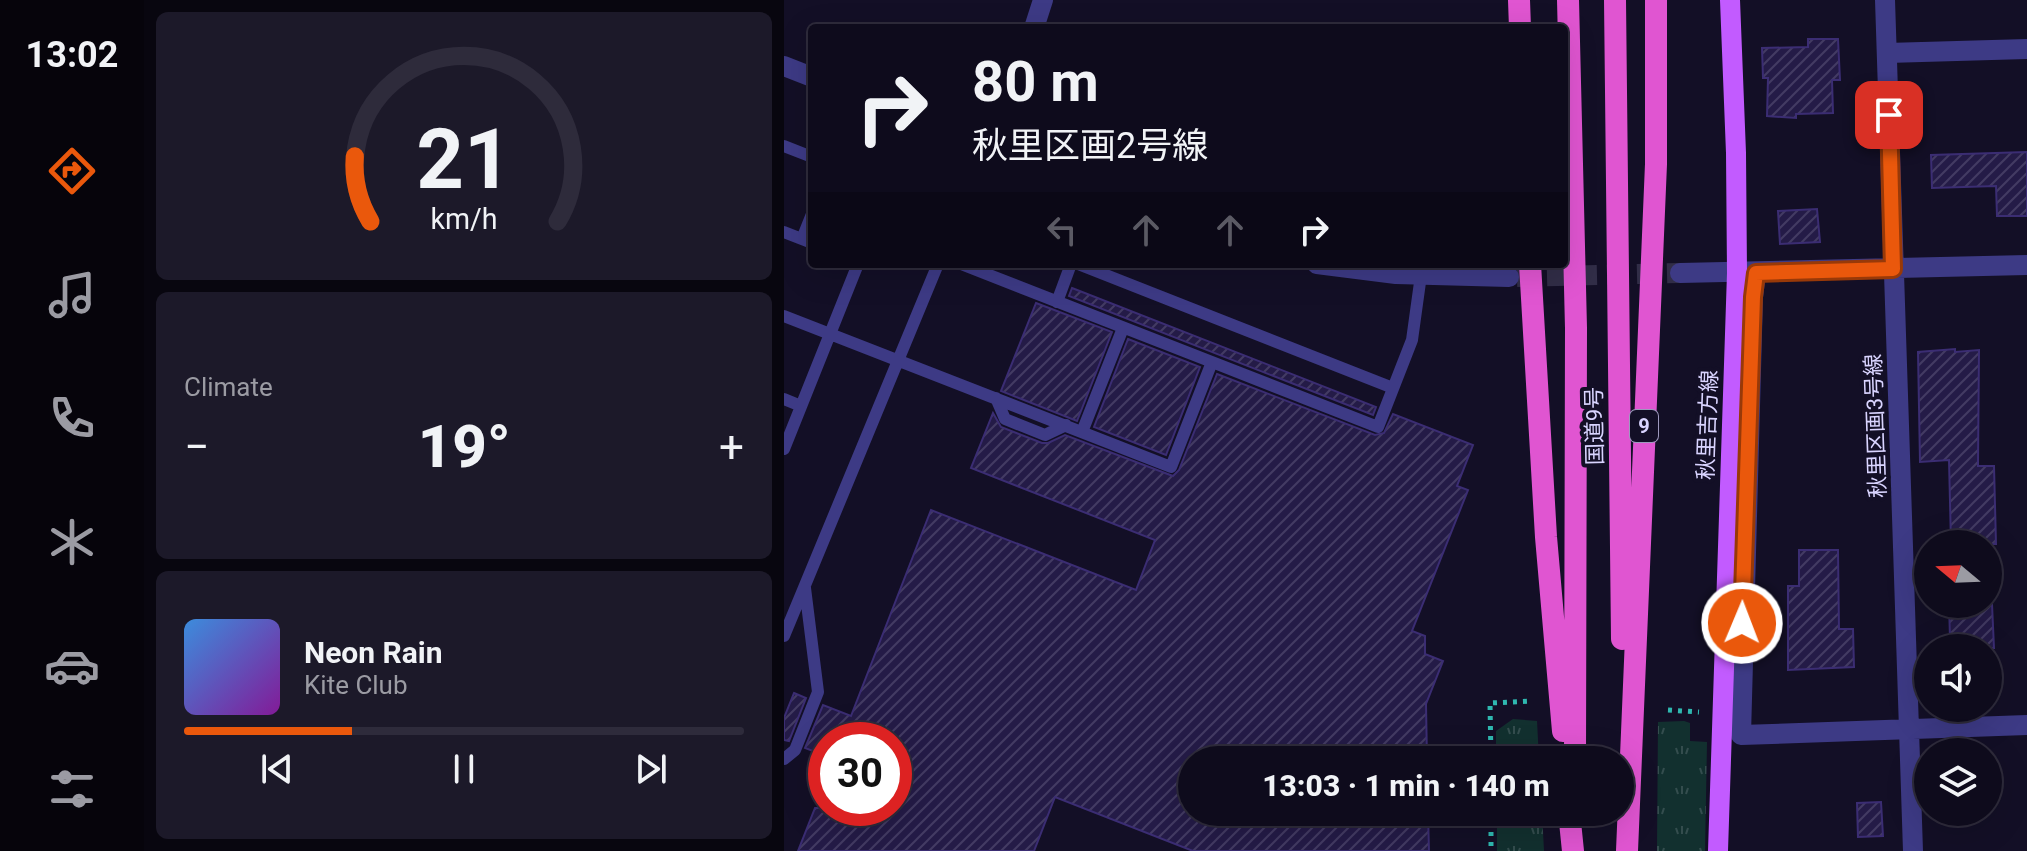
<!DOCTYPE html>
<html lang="en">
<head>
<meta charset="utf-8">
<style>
  body { margin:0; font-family:Roboto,"Noto Sans JP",sans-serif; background:#1c1929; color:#f1f3f6; height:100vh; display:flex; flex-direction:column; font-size:30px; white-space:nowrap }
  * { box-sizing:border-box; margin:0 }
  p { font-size:26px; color:#9b9ba3 }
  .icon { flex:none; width:44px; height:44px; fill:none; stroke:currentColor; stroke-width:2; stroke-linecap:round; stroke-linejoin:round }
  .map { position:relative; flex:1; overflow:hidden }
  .panel { display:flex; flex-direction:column; gap:12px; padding:12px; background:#08060f; width:640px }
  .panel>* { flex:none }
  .hud { position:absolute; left:24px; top:24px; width:760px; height:244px; border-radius:8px; box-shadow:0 8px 32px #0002,0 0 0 2px #2e2b3b; background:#0e0b1c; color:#f1f3f6; overflow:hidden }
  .needle { width:52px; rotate:289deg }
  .buttons { position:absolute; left:1130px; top:530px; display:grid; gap:16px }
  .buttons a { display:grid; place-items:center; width:88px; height:88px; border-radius:50%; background:#0e0b1c; box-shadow:0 8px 32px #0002,0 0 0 2px #2e2b3b; font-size:40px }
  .speed { position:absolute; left:24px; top:722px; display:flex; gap:16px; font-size:40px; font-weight:700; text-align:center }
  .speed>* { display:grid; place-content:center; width:104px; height:104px; border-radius:50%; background:#0e0b1c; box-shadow:0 8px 32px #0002,0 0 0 2px #2e2b3b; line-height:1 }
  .speed .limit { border:12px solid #d22; background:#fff; color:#111 }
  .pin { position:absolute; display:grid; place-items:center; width:68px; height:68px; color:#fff; margin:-34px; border-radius:16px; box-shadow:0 4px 12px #0006 }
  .me { position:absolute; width:88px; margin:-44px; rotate:1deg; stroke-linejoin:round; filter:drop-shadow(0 0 6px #0008) }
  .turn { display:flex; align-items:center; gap:28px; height:168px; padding:0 32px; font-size:36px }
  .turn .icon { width:104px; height:104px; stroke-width:2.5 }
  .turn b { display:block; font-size:56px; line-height:68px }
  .lanes { display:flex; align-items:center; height:76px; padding:0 32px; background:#0003; justify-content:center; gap:40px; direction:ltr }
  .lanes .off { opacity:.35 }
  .big { font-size:60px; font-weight:800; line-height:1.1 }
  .panel .widget { flex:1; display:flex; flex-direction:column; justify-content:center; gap:12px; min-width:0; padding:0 28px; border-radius:12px; background:#1c1929 }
  .panel .dial { align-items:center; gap:0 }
  .dial svg { height:208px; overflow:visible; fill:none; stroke:#2e2b3b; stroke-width:7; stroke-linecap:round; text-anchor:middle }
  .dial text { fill:#f1f3f6; stroke:none }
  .song { display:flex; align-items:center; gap:24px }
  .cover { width:96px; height:96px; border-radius:12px; background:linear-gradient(135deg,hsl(210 70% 55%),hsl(290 70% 35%)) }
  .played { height:8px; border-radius:4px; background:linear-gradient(90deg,#ea580c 30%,#2e2b3b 30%) }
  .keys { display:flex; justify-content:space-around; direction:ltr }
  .heat { display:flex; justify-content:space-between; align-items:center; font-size:44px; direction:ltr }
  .trip { position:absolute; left:394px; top:746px; width:456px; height:80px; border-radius:40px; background:#0e0b1c; box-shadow:0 8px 32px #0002,0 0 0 2px #2e2b3b; font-weight:800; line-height:80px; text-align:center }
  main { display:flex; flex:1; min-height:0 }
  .tabs { display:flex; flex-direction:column; width:144px; justify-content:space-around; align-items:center; background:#06040b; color:#9b9ba3 }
  .tabs .icon { width:56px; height:56px }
  .tabs .selected { color:#ea580c }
  .tabs b { font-size:36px; color:#f1f3f6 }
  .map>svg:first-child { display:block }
</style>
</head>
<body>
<main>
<nav class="tabs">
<b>13:02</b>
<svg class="icon selected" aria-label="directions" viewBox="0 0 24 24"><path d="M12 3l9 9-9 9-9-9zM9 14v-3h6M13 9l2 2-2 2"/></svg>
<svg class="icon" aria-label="music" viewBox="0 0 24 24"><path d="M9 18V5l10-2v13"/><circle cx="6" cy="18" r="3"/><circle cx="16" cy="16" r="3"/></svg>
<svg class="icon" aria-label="phone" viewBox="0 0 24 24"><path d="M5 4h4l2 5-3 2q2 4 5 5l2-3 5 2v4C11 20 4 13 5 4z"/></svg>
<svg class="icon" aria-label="climate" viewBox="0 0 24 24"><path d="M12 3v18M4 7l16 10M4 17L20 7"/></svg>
<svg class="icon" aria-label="car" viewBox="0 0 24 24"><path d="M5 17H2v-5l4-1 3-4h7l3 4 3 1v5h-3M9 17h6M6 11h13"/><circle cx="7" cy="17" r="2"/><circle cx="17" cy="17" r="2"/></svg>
<svg class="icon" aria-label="filters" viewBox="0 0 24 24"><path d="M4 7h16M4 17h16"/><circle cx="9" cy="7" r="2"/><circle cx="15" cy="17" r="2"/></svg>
</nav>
<section class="panel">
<div class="widget dial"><svg viewBox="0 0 100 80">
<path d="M14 69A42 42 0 1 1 86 69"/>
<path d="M14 69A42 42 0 0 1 8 44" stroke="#ea580c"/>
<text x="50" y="56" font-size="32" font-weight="700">21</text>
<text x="50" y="72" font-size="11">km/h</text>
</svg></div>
<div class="widget"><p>Climate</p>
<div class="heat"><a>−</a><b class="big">19°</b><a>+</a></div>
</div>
<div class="widget">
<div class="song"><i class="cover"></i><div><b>Neon Rain</b><p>Kite Club</p></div></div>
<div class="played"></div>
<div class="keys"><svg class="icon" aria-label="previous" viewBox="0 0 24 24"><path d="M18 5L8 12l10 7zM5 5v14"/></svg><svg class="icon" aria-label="pause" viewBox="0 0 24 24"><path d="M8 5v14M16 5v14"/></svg><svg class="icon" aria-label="next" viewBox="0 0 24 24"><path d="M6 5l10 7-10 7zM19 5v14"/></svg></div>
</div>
</section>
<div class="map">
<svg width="1243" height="851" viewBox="0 0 1243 851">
  <defs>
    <pattern id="grass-tufts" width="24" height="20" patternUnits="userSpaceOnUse" patternTransform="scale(2)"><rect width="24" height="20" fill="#12302f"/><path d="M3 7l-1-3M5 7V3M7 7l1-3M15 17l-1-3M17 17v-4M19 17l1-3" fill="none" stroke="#344d4e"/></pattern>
    <pattern id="building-hatch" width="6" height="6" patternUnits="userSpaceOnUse" patternTransform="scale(2)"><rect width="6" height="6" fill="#241b47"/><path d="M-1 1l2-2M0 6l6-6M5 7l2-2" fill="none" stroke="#433b63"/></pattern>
  </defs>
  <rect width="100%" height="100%" fill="#130f26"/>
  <path fill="url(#grass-tufts)" d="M729 719 753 721 755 760H712V731Z
    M900 721 906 723V741L923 742 921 851H873L874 722Z
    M713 812H758L760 851H713Z"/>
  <path fill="url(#building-hatch)" stroke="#3b2d73" stroke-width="2" d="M1024 39H1054L1056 80H1048L1049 113 1012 114V118L983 116 984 78H979L978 48 1024 47Z
    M1243 152V216H1213L1212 186 1148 188 1147 155Z
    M1033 209 1036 242 996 244 994 211Z
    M288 288 592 407 589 415 285 296Z
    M252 303 328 332 293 421 217 391Z
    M344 339 416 367 382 455 310 427Z
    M1171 349V352L1195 350 1194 466H1210L1212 544H1167L1165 460 1136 462 1134 352Z
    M433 374 591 435 600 433 609 414 689 445 673 486 684 490 628 631 641 636V654L659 661 642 704 643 760H408V812H644L645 851H409L271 797 250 851H14L31 808H110V740H42V756L21 748 39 705 67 716 147 510 352 590 371 540 187 468 209 413 217 427 258 443H264L281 435 389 476 395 470Z
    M1015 550H1054L1055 629H1069L1070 667 1004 670V586H1015Z
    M1165 604H1208L1210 648H1170V638H1166Z
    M10 693 22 698 5 741 0 740V718Z
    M1097 802 1099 836 1074 837 1073 803Z"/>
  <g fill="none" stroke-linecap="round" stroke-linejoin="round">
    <path stroke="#312d47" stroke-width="20" stroke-dasharray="20 10" stroke-linecap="butt" d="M733 277 896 273"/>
    <path stroke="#2fb8b0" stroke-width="5" stroke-dasharray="4 6" stroke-linecap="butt" d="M884 710 915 712
      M707 760 706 703 748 701
      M707 812V851"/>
    <path stroke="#3d3a85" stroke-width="12" d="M0 146 28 157
      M0 232 28 243
      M18 239 28 214
      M294 264 609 388
      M273 302 287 264
      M0 316 387 467 428 362 177 264
      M428 362 594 427 628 340 637 275
      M212 398 221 419 261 435 282 425
      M0 399 17 406
      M298 432 339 328
      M0 449 74 264
      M0 636 154 264
      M0 759 11 750 34 692 21 588"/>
    <path stroke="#3d3a85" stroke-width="20" d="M1101 0 1129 851
      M1103 53 1243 49
      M533 264 612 274 725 277
      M896 273 1243 265
      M972 273 969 297 957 735 1243 725"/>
    <path stroke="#3d3a85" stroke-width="20" d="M250 28 259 0
      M0 66 28 77"/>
    <path stroke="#c25bff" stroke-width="20" d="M934 851 953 273 952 153 946 0"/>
    <path stroke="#e055d1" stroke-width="22" d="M735 0 736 28
      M784 0 792 328 791 760
      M831 0 838 639
      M746 264 762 537 779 731
      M785 812 789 851
      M843 851 872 164V0"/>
  </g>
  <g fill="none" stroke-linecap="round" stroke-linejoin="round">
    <g stroke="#983908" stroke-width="20">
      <path id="route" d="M958 623 969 297 972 273 1109 269 1105 115"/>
    </g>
    <use href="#route" stroke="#ea580c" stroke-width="14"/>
  </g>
  <g text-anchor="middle" stroke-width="8" stroke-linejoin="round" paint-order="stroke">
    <rect fill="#130f26" stroke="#9e99be" stroke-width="2" x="846" y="410" width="28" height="32" rx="6"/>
    <g font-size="20" font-weight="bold" fill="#d9d4ff">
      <text x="860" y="433">9</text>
    </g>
    <g font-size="22" fill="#d9d4ff" stroke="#130f26">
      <text transform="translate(923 425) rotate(-88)" y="8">秋里吉方線</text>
      <text transform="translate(810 426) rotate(-91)" y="8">国道9号</text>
      <text transform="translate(1091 426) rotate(-92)" y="8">秋里区画3号線</text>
    </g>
  </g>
</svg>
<div class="buttons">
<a><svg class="needle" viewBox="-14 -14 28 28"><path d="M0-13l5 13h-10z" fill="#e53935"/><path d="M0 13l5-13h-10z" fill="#9b9ba3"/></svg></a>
<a><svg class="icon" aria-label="sound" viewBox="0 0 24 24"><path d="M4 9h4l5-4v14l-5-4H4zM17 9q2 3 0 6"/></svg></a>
<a><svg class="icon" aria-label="layers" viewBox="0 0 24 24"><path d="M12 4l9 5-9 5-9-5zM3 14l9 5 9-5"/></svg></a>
</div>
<div class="speed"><div class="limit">30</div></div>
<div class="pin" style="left:1105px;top:115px;background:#d93025"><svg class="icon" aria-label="arrive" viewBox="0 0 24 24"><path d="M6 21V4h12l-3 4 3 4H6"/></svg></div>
<svg class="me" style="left:958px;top:623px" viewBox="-20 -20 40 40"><circle r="17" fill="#ea580c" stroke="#fff" stroke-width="3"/><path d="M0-11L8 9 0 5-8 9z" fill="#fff"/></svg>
<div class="trip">13:03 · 1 min · 140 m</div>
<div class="hud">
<div class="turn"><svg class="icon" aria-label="right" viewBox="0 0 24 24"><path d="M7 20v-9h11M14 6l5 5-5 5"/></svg><div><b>80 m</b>秋里区画2号線</div></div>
<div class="lanes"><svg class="icon off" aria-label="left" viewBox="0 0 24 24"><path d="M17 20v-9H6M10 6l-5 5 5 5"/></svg><svg class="icon off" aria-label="ahead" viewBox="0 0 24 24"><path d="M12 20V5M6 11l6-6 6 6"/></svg><svg class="icon off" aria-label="ahead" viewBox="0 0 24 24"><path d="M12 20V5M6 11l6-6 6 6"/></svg><svg class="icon" aria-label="right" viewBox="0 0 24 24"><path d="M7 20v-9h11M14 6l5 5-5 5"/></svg></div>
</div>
</div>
</main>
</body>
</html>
